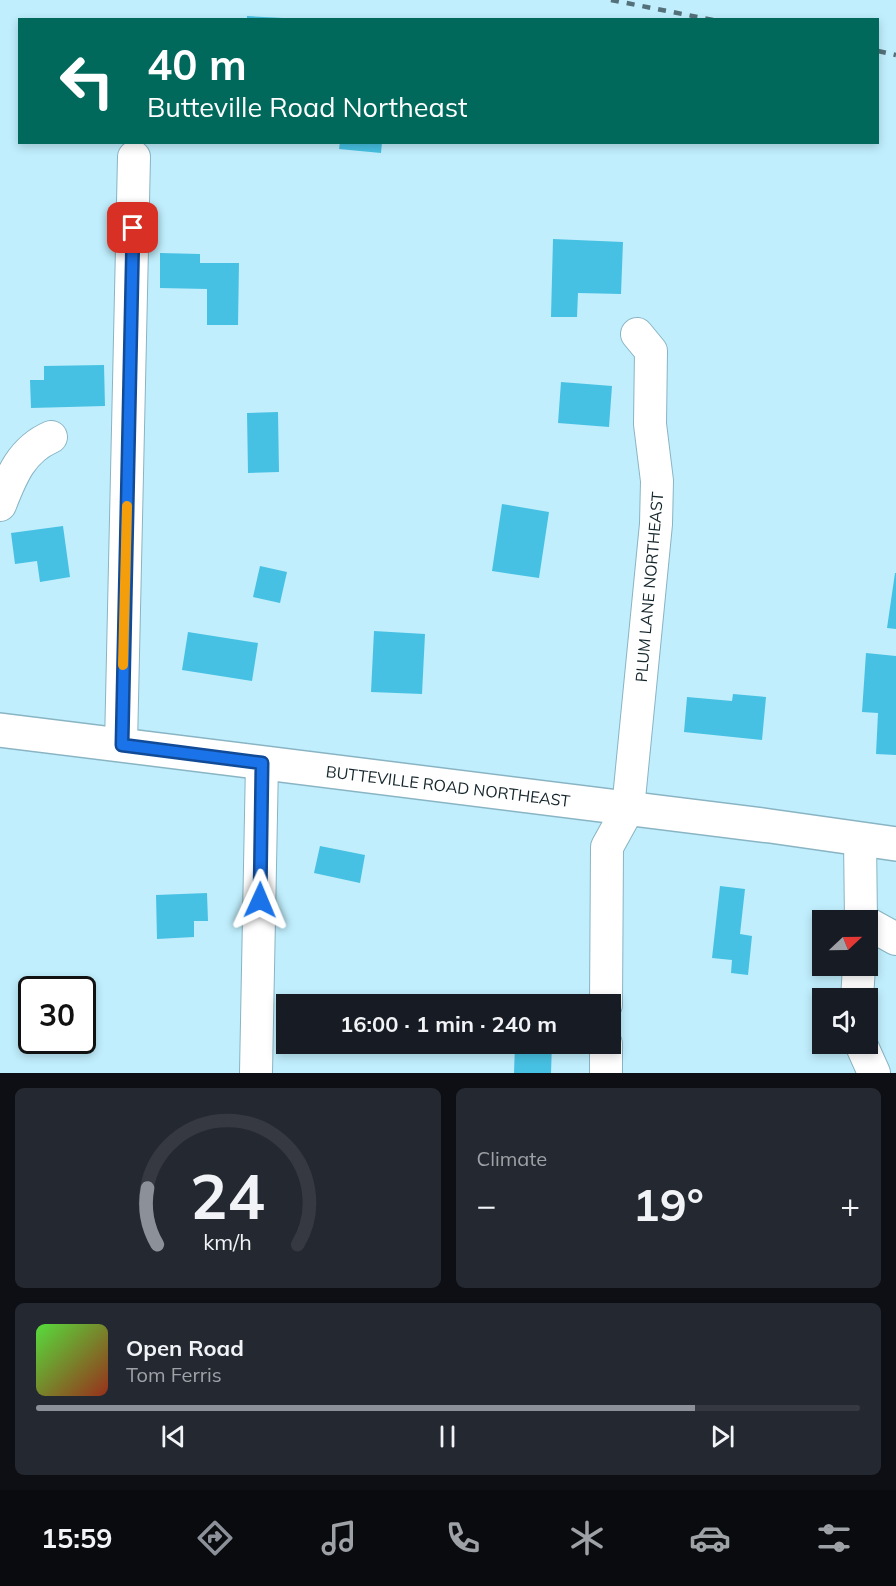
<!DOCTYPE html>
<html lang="en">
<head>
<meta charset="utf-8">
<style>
  body { margin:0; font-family:Mulish,sans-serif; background:#242831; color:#f1f3f6; height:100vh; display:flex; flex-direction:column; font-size:22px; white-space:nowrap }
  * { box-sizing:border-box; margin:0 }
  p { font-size:20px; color:#9ea1a6 }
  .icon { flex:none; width:33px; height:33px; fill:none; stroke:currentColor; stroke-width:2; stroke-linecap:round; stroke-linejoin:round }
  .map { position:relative; height:1073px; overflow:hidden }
  .sheet { display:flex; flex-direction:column; gap:15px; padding:15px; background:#0d0f14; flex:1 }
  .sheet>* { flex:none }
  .hud { position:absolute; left:18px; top:18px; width:861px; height:126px; border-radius:0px; box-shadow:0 3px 9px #0003; background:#00695c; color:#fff; overflow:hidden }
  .needle { width:39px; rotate:68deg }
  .buttons { position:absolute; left:812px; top:910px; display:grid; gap:12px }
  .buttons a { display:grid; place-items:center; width:66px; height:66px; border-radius:0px; background:#171b24; box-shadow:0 3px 9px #0003; font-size:30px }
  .speed { position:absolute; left:18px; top:976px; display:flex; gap:12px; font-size:30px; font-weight:700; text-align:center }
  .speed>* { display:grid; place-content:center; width:78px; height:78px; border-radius:50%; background:#171b24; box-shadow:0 3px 9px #0003; line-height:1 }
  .speed .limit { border:3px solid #111; border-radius:9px; background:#fff; color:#111 }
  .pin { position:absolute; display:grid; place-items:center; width:51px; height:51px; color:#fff; margin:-26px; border-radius:12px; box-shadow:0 3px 9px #0006 }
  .me { position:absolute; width:66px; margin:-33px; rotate:1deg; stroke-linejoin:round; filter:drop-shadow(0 0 4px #0008) }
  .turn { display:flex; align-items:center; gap:21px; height:126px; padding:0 30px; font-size:27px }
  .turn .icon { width:78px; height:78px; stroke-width:2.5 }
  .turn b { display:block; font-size:42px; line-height:51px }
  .big { font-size:45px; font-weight:700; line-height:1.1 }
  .sheet .tile { flex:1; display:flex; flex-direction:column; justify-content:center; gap:9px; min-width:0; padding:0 21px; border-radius:9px; background:#242831 }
  .sheet .dial { align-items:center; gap:0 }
  .dial svg { height:156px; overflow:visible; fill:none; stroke:#363941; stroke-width:7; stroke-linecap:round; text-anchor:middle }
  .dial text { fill:#f1f3f6; stroke:none }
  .song { display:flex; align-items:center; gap:18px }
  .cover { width:72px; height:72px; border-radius:9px; background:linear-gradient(135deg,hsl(110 70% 55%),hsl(10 70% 35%)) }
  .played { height:6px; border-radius:3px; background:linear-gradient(90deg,#8c9099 80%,#363941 80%) }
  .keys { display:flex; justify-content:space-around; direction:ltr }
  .heat { display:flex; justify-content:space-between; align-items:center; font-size:33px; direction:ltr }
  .sheet .tiles { flex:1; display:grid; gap:15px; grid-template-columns:1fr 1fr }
  .tile:last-child { grid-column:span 2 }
  .trip { position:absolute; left:276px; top:994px; width:345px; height:60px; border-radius:0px; background:#171b24; box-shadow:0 3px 9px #0003; font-weight:700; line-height:60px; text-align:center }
  .tab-bar { display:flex; height:96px; justify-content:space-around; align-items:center; background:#090b0e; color:#9ea1a6 }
  .tab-bar .icon { width:42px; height:42px }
  .tab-bar .active { color:#8c9099 }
  .tab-bar b { font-size:27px; color:#f1f3f6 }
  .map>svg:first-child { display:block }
</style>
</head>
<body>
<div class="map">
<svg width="896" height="1073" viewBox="0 0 896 1073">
  <rect width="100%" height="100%" fill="#c0eefd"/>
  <path fill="#47c1e3" d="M247 16 283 18V20H247Z
    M340 142H382L381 153 339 149Z
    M553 239 623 242 621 294 578 293 577 317H551Z
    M160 253 200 254V263H239L238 325H207V289L160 288Z
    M104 365 105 406 31 408 30 380H44V366Z
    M561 382 612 386 609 427 558 423Z
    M278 412 279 472 248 473 247 413Z
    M502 504 549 512 539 578 492 571Z
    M63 526 70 577 40 582 37 561 15 564 11 533Z
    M260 566 287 572 280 603 253 597Z
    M895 573H896V629L887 628Z
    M374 631 425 634 422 694 371 692Z
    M188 632 258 643 252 681 182 670Z
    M866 653 896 656V755L876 754 878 713 862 712Z
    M733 694 766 697 762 740 684 732 687 697 732 701Z
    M320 846 365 855 360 883 314 873Z
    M720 886 745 889 740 934 752 936 748 975 731 973 732 960 712 958Z
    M207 893 208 921H194V937L157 939 156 895Z
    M515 1044H552L551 1073H514Z"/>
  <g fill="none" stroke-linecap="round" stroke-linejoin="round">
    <g stroke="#89b4c3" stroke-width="34">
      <path id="minor" d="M0 505C11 477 21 450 51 437
        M121 745 134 157
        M860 839 861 921
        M867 923 896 939
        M857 999 859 966
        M606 1005 607 847 628 809 656 524 657 481 650 424 651 351 637 334
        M861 1044 874 1073
        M256 1073 262 763
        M606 1073V1044"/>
    </g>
    <g stroke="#89b4c3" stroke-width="36">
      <path id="major" d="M0 730 770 826 896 844"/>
    </g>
    <use href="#minor" stroke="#fff" stroke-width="32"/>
    <use href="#major" stroke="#fff" stroke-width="33"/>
    <path stroke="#547079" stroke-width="4.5" stroke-dasharray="8 8" stroke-linecap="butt" d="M611 0 713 20
      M878 51 896 55"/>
  </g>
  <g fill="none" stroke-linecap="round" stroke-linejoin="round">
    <g stroke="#114b97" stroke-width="15">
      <path id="route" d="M133 228 122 745 262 763 260 900"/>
    </g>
    <use href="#route" stroke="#1a73e8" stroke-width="10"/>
    <path stroke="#f59e0b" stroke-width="10" d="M123 665 127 506"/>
  </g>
  <g text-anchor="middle" stroke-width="6" stroke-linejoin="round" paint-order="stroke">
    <g font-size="16" fill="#14252b" stroke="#fff">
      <text transform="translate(649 587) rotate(-85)" y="6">PLUM LANE NORTHEAST</text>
      <text transform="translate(448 786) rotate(7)" y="6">BUTTEVILLE ROAD NORTHEAST</text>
    </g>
  </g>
</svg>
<div class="buttons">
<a><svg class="needle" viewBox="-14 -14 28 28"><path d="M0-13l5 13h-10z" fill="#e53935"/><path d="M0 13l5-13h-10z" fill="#9ea1a6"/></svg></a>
<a><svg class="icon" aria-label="sound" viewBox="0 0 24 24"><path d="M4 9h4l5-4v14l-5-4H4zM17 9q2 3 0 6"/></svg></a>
</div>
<div class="speed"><div class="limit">30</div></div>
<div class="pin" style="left:133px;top:228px;background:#d93025"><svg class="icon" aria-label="arrive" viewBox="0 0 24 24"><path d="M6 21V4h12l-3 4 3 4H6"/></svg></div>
<svg class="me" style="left:260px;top:900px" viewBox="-20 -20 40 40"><path d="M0-17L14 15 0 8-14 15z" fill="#1a73e8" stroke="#fff" stroke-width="4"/></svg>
<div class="trip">16:00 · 1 min · 240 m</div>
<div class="hud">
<div class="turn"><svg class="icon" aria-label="left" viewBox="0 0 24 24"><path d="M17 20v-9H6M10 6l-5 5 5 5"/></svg><div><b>40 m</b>Butteville Road Northeast</div></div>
</div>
</div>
<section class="sheet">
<div class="tiles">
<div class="tile dial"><svg viewBox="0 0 100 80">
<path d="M14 69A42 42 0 1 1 86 69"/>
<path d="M14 69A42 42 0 0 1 9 40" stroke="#8c9099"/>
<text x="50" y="56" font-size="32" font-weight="700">24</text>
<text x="50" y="72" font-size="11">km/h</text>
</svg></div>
<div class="tile"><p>Climate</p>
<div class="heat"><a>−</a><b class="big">19°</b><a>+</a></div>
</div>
<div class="tile">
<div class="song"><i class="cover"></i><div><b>Open Road</b><p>Tom Ferris</p></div></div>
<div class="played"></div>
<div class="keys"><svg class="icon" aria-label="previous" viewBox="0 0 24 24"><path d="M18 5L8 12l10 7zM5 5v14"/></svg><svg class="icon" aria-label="pause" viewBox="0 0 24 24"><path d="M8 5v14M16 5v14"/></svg><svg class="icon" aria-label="next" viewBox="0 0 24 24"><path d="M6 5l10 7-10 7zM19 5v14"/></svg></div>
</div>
</div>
</section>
<nav class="tab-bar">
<b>15:59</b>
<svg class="icon active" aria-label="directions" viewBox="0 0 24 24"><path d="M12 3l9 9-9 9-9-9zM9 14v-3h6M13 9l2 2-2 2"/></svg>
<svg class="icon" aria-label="music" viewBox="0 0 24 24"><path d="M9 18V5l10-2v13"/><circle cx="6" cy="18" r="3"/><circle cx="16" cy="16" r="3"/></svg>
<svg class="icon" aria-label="phone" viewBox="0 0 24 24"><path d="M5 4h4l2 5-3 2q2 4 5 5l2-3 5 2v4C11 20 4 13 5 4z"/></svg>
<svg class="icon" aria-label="climate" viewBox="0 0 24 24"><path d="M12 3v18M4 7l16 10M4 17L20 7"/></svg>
<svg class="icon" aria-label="car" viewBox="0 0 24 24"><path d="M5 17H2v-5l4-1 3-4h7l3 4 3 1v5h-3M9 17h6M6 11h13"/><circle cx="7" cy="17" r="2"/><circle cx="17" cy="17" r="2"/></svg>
<svg class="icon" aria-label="filters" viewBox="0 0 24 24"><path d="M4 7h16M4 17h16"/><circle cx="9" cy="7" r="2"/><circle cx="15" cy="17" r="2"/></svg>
</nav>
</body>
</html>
